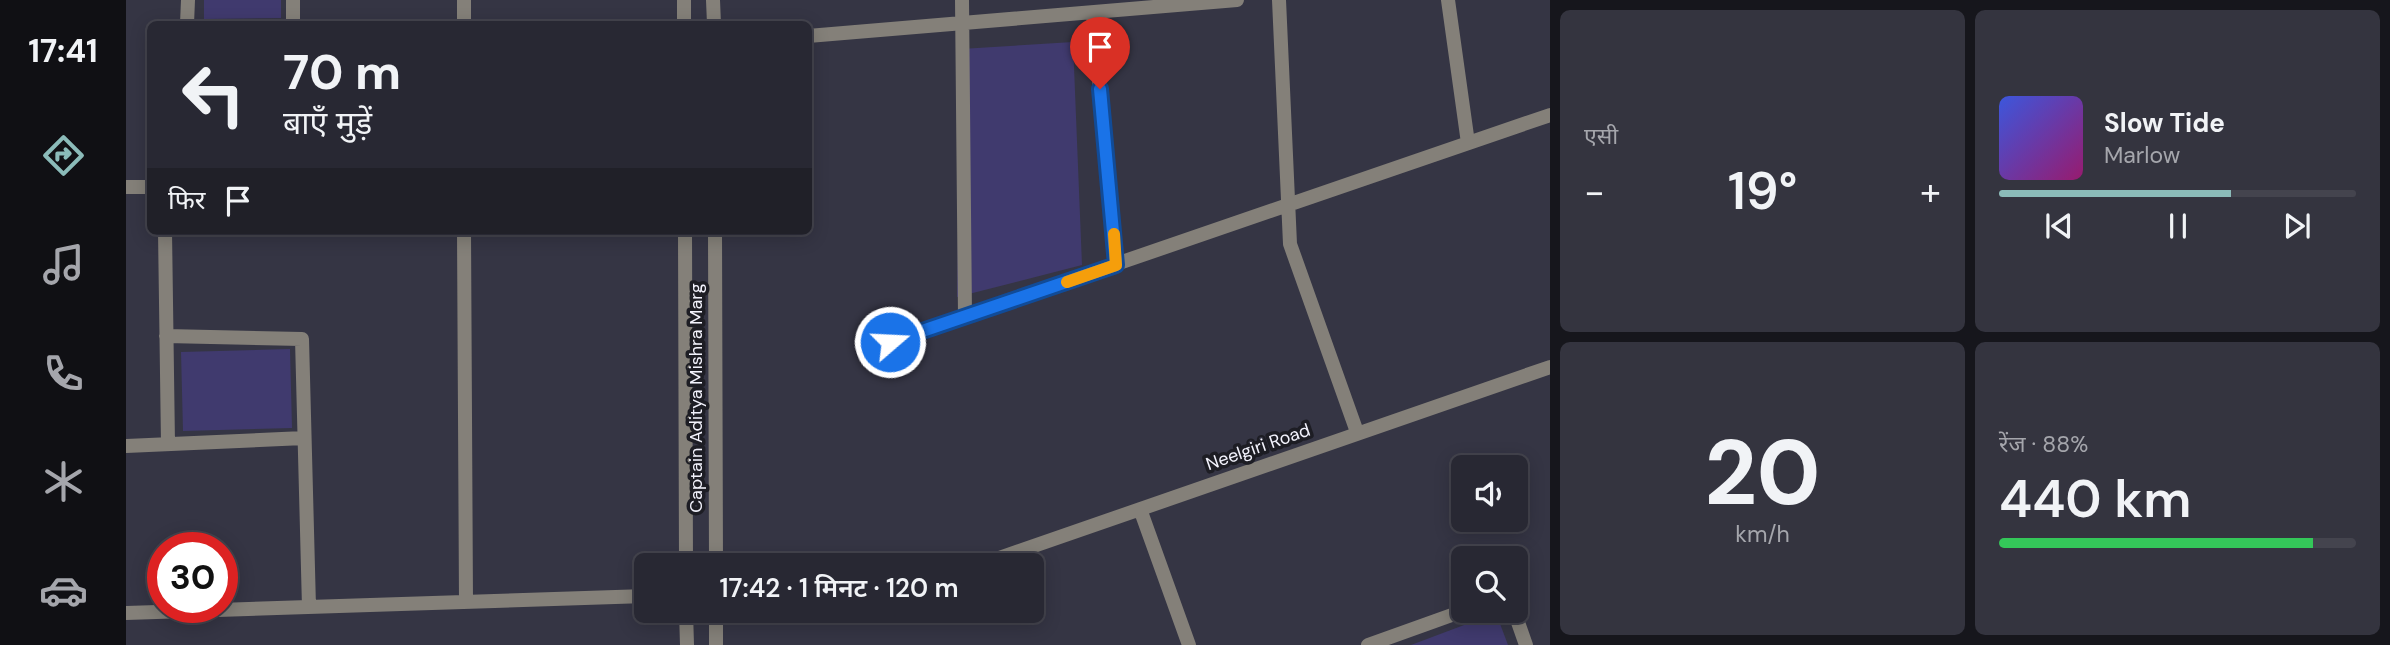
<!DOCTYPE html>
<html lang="hi">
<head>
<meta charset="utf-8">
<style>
  body { margin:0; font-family:"DM Sans","Noto Sans Devanagari",sans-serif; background:#34343f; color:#f1f3f6; height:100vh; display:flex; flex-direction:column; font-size:26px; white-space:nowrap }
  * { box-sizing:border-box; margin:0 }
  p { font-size:23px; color:#a5a6ac }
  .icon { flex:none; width:38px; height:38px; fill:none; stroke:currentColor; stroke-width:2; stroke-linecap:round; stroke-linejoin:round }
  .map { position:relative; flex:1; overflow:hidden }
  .drawer { display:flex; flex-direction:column; gap:10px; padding:10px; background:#16161c; width:840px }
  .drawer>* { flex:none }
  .guide { position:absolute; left:21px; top:21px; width:665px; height:214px; border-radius:10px; box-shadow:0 4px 18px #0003,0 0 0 2px #44444e; background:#282833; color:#f1f3f6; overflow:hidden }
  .tools { position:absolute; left:1325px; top:455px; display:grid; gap:14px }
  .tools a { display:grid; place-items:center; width:77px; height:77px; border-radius:10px; background:#282833; box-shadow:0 4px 18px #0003,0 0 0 2px #44444e; font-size:35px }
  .speed { position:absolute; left:21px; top:532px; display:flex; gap:14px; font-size:35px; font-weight:700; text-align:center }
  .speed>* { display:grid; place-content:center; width:91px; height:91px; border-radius:50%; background:#282833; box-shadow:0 4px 18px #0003,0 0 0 2px #44444e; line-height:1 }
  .speed .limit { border:10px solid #d22; background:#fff; color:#111 }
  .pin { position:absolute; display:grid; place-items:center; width:60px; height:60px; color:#fff; margin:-72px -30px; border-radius:50% 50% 50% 0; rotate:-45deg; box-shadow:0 0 7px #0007 }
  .pin .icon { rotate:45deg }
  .me { position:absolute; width:77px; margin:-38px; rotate:71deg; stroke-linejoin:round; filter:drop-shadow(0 0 5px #0008) }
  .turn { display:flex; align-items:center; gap:24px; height:147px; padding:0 21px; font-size:32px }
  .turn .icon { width:91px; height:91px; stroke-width:2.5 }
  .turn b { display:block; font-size:49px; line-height:60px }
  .then { display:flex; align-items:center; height:66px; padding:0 21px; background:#0003; gap:14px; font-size:26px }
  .big { font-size:52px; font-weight:600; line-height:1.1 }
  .drawer .widget { flex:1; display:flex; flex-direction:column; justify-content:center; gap:10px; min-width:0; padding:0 24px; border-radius:10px; background:#34343f }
  .drawer .dial { align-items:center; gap:0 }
  .dial b { font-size:91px; line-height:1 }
  .song { display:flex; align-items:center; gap:21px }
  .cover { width:84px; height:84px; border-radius:10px; background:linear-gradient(135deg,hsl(230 70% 55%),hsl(320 70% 35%)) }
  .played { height:7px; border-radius:4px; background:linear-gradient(90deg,#8bbbb9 65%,#44444e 65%) }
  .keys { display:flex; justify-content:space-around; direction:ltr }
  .heat { display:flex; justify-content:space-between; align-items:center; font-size:38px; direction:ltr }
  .charge { height:10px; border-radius:5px; background:linear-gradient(90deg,#34c759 88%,#44444e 0) }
  .drawer .tiles { flex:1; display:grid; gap:10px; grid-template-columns:repeat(2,1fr) }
  .trip { position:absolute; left:508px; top:553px; width:410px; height:70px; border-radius:10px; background:#282833; box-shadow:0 4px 18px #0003,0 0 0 2px #44444e; font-weight:600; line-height:70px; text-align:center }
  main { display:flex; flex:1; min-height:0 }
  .menu { display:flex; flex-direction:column; width:126px; justify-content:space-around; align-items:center; background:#101014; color:#a5a6ac }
  .menu .icon { width:49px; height:49px }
  .menu .selected { color:#8bbbb9 }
  .menu b { font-size:32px; color:#f1f3f6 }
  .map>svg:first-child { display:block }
</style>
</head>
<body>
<main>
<nav class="menu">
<b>17:41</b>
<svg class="icon selected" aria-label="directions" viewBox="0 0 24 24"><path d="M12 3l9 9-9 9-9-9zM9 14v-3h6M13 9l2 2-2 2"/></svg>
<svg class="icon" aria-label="music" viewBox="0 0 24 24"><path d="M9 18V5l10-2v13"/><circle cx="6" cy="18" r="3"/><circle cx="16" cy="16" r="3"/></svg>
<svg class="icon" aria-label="phone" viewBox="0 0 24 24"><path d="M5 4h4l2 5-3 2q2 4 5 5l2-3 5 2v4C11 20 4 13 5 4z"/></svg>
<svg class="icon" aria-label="climate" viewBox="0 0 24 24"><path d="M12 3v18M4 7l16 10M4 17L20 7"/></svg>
<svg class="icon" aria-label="car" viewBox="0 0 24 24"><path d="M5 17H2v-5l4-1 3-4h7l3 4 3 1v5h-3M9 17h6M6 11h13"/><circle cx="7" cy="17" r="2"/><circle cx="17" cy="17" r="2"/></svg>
</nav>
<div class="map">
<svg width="1424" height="645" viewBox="0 0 1424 645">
  <rect width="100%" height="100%" fill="#353544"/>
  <path fill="#403a6e" d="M78 0H155V18L78 19Z
    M947 42 956 265 831 297 835 49Z
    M164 349 166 428 57 431 55 352Z
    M1370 613 1382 645H1285Z"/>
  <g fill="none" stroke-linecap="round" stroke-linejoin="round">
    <path stroke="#848079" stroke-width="14" d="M338 0V24
      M836 0 839 316
      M1153 0 1164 244 1231 432
      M1322 0 1342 143
      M967 13 990 265
      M61 24 62 0
      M167 24V0
      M682 36 1111 0
      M0 187H24
      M39 231 42 444
      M338 231 340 602
      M40 336 176 339 183 607
      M763 342 1424 115
      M0 446 178 438
      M1014 509 1063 645
      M853 565 1424 367
      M1388 611 1400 645
      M0 613 520 596
      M1242 645 1337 611"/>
    <path stroke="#848079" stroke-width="14" d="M558 0V24
      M587 0 588 24
      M559 231 560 565
      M589 231 590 565
      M560 611 561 645
      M590 611V645"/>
  </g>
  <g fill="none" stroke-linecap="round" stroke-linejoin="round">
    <g stroke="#114b97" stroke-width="18">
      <path id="route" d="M764 342 990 265 974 89"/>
    </g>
    <use href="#route" stroke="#1a73e8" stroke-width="12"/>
    <path stroke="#f59e0b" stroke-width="12" d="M941 282 990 265 988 234"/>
  </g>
  <g text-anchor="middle" stroke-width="7" stroke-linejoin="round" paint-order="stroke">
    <g font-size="18" fill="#f3f3fd" stroke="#1d1d24">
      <text transform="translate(570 398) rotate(-90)" y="6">Captain Aditya Mishra Marg</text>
      <text transform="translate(1132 447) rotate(-19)" y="6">Neelgiri Road</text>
    </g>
  </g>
</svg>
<div class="tools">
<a><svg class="icon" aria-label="sound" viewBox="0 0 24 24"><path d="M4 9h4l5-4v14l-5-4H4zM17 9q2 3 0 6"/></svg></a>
<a><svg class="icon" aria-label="search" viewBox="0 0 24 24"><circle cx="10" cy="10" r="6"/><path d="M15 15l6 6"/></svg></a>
</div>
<div class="speed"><div class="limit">30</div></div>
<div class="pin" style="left:974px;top:89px;background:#d93025"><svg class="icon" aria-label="arrive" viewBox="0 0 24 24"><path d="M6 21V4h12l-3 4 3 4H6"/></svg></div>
<svg class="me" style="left:764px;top:342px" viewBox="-20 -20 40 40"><circle r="17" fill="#1a73e8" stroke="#fff" stroke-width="3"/><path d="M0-11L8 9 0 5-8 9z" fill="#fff"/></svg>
<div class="trip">17:42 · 1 मिनट · 120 m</div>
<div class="guide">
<div class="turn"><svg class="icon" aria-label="left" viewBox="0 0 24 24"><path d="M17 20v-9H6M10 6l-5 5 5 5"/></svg><div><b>70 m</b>बाएँ मुड़ें</div></div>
<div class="then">फिर<svg class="icon" aria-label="arrive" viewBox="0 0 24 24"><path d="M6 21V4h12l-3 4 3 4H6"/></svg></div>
</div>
</div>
<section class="drawer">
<div class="tiles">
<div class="widget"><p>एसी</p>
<div class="heat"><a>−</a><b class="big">19°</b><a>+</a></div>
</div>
<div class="widget">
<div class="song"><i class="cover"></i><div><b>Slow Tide</b><p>Marlow</p></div></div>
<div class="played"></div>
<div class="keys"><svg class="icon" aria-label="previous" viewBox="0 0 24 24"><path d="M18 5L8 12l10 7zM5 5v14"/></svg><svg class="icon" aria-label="pause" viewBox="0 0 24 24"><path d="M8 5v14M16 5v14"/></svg><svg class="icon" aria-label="next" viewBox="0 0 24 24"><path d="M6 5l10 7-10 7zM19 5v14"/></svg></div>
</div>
<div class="widget dial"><b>20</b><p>km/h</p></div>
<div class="widget"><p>रेंज · 88%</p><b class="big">440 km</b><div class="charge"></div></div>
</div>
</section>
</main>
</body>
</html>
